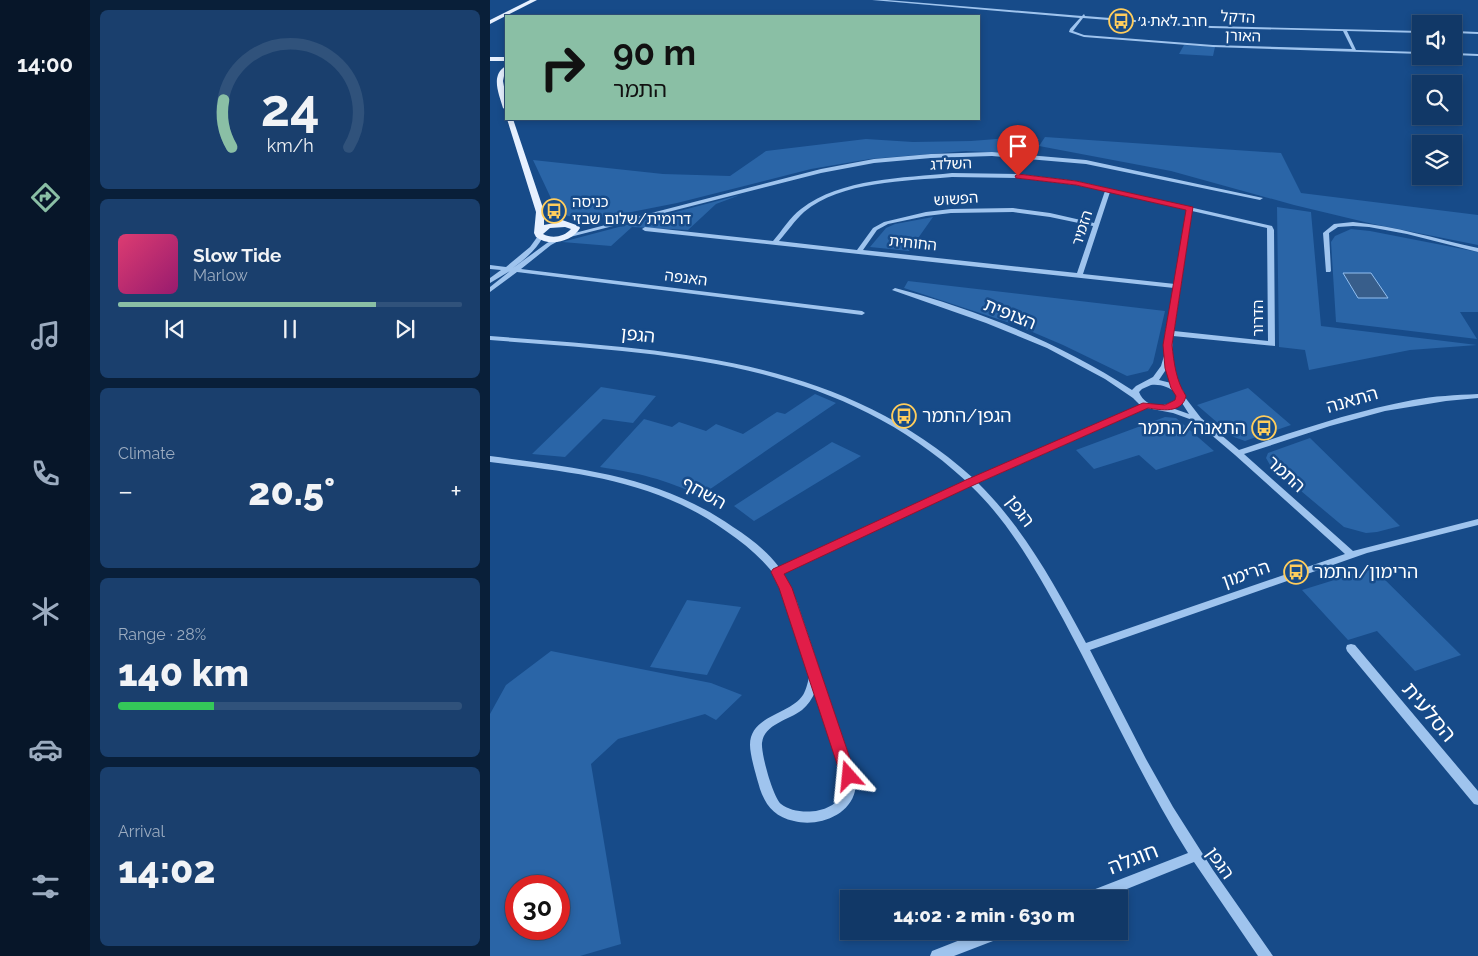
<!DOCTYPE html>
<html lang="en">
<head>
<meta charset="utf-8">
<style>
  body { margin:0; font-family:Raleway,"Noto Sans Hebrew",sans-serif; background:#1a3f6d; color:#f1f3f6; height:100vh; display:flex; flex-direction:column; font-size:19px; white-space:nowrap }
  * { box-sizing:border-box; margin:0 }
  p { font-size:16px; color:#9cacc0 }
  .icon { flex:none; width:28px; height:28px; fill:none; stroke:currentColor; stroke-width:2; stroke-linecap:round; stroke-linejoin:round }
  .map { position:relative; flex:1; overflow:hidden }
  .side { display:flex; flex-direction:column; gap:10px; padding:10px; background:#091f39; width:400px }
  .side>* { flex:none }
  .banner { position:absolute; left:15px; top:15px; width:475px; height:105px; border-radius:0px; box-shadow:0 2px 8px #0003,0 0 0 1px #30527b; background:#8abfa5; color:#111; overflow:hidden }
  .controls { position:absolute; left:922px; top:15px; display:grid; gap:10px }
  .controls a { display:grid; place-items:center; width:50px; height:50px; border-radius:0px; background:#113867; box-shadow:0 2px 8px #0003,0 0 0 1px #30527b; font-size:25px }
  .speed { position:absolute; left:15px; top:875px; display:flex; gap:10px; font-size:25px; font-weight:700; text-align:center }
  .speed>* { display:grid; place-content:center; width:65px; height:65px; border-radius:50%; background:#113867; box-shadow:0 2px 8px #0003,0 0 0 1px #30527b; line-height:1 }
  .speed .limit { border:8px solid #d22; background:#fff; color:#111 }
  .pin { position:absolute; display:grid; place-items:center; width:42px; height:42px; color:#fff; margin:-51px -21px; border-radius:50% 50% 50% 0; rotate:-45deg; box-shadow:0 0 5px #0007 }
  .pin .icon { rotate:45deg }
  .me { position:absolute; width:55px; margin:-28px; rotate:342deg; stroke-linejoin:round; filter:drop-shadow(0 0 4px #0008) }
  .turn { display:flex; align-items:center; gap:18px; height:105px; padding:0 25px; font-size:22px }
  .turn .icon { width:65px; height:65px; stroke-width:2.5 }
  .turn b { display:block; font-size:35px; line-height:42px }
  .big { font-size:38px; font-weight:800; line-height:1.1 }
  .side .card { flex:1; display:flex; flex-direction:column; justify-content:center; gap:8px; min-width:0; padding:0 18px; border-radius:8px; background:#1a3f6d }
  .side .dial { align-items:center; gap:0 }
  .dial svg { height:130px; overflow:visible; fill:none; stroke:#30527b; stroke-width:7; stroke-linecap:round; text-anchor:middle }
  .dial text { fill:#f1f3f6; stroke:none }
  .song { display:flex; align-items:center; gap:15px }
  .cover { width:60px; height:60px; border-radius:8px; background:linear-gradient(135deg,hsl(340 70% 55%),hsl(320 70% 35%)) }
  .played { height:5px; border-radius:2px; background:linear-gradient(90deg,#8abfa5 75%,#30527b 75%) }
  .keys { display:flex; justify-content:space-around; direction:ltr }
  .heat { display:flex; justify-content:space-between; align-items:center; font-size:28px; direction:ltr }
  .charge { height:8px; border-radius:4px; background:linear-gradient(90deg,#34c759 28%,#30527b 0) }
  .trip { position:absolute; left:350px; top:890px; width:288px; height:50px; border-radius:0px; background:#113867; box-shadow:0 2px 8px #0003,0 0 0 1px #30527b; font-weight:800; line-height:50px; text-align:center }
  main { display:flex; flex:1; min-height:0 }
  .tabs { display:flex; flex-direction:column; width:90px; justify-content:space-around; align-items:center; background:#071629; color:#9cacc0 }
  .tabs .icon { width:35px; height:35px }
  .tabs .current { color:#8abfa5 }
  .tabs b { font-size:22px; color:#f1f3f6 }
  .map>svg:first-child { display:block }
</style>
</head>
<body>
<main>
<nav class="tabs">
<b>14:00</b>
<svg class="icon current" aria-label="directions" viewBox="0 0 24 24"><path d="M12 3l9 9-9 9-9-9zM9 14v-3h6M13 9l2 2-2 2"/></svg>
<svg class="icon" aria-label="music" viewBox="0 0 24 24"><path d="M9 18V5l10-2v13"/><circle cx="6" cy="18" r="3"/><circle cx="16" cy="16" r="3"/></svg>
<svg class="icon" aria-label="phone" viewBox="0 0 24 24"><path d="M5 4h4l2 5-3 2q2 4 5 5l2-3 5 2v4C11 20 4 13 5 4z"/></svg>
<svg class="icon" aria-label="climate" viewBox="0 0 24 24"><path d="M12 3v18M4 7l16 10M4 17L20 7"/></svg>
<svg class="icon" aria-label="car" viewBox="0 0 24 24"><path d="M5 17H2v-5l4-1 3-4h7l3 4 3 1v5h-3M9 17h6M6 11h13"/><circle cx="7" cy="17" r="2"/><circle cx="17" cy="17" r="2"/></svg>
<svg class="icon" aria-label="filters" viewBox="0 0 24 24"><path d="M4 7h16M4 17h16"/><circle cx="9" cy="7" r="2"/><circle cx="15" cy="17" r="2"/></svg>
</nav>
<section class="side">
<div class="card dial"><svg viewBox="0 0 100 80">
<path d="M14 69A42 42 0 1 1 86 69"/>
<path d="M14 69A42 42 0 0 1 9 40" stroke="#8abfa5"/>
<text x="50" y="56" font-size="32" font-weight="700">24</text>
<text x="50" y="72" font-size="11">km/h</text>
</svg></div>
<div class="card">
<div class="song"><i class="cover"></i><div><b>Slow Tide</b><p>Marlow</p></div></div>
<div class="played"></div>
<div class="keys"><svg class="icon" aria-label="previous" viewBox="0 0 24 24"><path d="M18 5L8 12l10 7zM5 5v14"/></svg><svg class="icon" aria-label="pause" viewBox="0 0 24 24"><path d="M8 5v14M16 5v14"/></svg><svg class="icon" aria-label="next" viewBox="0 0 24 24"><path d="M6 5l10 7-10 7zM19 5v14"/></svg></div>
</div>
<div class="card"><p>Climate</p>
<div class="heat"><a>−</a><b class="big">20.5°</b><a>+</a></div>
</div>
<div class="card"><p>Range · 28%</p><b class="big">140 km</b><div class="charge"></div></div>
<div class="card"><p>Arrival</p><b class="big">14:02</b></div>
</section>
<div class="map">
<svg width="988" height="956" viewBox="0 0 988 956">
  <rect width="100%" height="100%" fill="#174b89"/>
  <path fill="#2a65a7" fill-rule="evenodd" d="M694 45 725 47 723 56 689 54Z
    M555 137 791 153 811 193 988 215V245L883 224 804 205 681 171 549 146Z
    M519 138 549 139 538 154 476 151 380 159 321 169 187 203 116 217 96 218 78 216 67 211 43 160 173 174 240 176 276 151 376 139 423 142 481 141Z
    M250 195 226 204 198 230 142 227 121 246 72 242Z
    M787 207 821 212 831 326 987 345 920 350 819 370 815 350 789 347Z
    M443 217 419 251 380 247 396 228 405 224Z
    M861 229 880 231 988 252V312H970L987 339 846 322 841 242 845 236Z
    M418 281 675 311 663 363 658 371 637 376 573 345 526 325 414 288Z
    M111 387 166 396 143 423 113 419 75 457 42 454Z
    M758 388 801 425 755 441 744 437 707 405Z
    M325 394 346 403 210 496C175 479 148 473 110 467L154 419 182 427 189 422 216 431 226 424 253 434 287 412 295 414Z
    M675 417 686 418 724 451 666 470 649 455 604 469 586 450Z
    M820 438 910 526 887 532 876 533 854 527 780 465 776 458 778 453Z
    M342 442 371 456 264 521 244 506Z
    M883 568 971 655 925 671 887 631 858 640 812 590Z
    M197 600 251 607 217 675 160 667Z
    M61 651 221 683 252 695 226 720 215 714 128 739 101 764 131 944 90 956H0V714L16 685ZM26 886H69V929H26Z"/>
  <path fill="#385e8b" stroke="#92bff0" d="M853 273H881L898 298H868Z"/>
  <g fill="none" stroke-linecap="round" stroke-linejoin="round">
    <path fill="#9fc4ee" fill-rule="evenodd" d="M382 0H397L592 16 594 14 595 16 721 26 931 31V33L857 31 866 50 931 52V54L723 47 594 37 579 32 580 29 590 18ZM593 18 721 28 853 31 862 49 723 45 594 35 583 31Z
      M964 31 988 32V34L964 33Z
      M964 53 988 54V56L964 55Z
      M502 152 596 160 773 198 770 200 596 164 502 156 441 158 384 163 331 173 80 237 77 235 331 169 384 159 441 154Z
      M462 173 528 174 586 181 782 226 784 230 785 346 683 336C681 351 683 380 694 392V396L711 418 749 450C806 431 864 411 923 400 944 396 966 395 988 394V398L956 401 895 411 840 426 754 454 863 551 988 519V525L877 553 600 650 656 759 683 807 723 870 783 956H768L704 862 612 899H588L590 895 698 853C651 778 615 697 573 619 547 572 520 523 481 486L293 573 307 602 365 776C365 781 366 786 365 791 359 817 326 827 304 821 285 817 276 806 270 789 267 778 260 756 260 745 260 715 300 715 313 695 316 690 318 682 319 677 320 669 307 637 304 626 299 610 295 591 286 577 273 559 255 544 236 531 163 479 86 473 0 462V456C87 468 169 475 243 527 260 538 277 551 289 567L476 481C342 357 172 354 0 340V336C174 350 346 354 483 478L650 405 643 398 615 379 557 348 496 323 402 290 405 288C488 310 570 343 642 390L646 386 663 377 671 366 674 356 675 333 684 288 155 231 152 229 155 227 283 241C292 231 300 217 311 209 351 178 414 178 462 173ZM462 177 528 178 586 185 615 191 604 223 560 213 523 208 461 209 436 212 394 222 383 228 367 250 289 241C297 232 305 220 314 212 351 181 416 181 462 177ZM620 192 697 210 685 284 593 274ZM702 211 777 228 778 341 684 331ZM523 212 560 217 603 226 587 273 373 250 387 230 398 224 436 216 461 213ZM677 368 681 383 669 380ZM661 385C671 384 679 387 686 393V400C674 408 655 408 649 392L652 389ZM692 403 699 414 682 408ZM657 408 683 413 705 421 745 455 855 554 596 643C566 587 534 528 488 483ZM325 692C331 711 357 774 353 790 348 814 307 817 291 804 283 797 271 754 272 743 274 724 299 720 312 710 318 705 322 699 325 692Z
      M863 222C905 226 946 239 988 248V252L917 234 879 227 863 226 848 227 839 233 841 271 840 272H836L833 233 844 224Z
      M48 236 53 237C46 250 35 259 23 268L57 243 70 236 73 238 72 239 61 245 31 269 372 311 375 313 372 315 27 272 0 292V287L20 271 0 283V278L11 270 0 269V265L16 267 40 247Z
      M861 644 865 645 988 791V805L984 804 857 651 856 648 857 645Z
      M493 931H518L516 936 464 956H440L442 951Z"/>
    <path fill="#e6f0ff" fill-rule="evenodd" d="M40 0H47L0 24V20Z
      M0 57H16V61H0Z
      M16 66 13 81 16 98V110L13 108C9 94 0 75 16 66Z
      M17 119H23L54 211 61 216 89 226 90 228C82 242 59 247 46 237L44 233 46 212ZM54 219 64 223 54 225ZM75 227 81 229C74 237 62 239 53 234L60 228Z"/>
  </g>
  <path fill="#e11d48" stroke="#92132f" d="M528 174 586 181 703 207 682 345C684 363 686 381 696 396 692 414 671 410 658 408L486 484 294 574 302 588 366 776 364 781 359 783 353 781 351 776 289 588 281 572 283 569 478 479 653 403 675 405 685 400 686 396 681 388 675 368 673 345 696 210 586 185 526 178 525 176Z"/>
  <defs>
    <g id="bus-ring" transform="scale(1.25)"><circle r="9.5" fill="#174b89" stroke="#ffcd5c" stroke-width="1.5"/><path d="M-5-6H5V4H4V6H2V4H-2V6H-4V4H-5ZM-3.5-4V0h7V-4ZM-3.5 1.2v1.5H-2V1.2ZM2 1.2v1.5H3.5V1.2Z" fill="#ffcd5c"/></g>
  </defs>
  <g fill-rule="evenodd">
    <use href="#bus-ring" x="631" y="21"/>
    <use href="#bus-ring" x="64" y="211"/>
    <use href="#bus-ring" x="414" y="416"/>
    <use href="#bus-ring" x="774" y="428"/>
    <use href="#bus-ring" x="806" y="572"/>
  </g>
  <g text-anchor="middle" stroke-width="5" stroke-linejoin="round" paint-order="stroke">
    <g font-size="15" fill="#fff" stroke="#174b89">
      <text transform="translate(748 17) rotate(3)" y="5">הדקל</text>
      <text transform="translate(753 36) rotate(2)" y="5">האורן</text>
      <text transform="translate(461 164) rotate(-2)" y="5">השלדג</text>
      <text transform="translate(466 199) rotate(-4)" y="5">הפשוש</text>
      <text transform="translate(592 228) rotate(-72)" y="5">הזמיר</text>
      <text transform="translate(423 243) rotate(6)" y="5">החוחית</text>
      <text transform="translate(196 278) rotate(7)" y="5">האנפה</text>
      <text transform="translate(768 318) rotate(-90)" y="5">הדרור</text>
    </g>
    <g font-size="15" fill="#fff" stroke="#174b89" text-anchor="start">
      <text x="648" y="26">חרב לאת ג׳</text>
      <text x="82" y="207">כניסה<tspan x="82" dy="17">דרומית/שלום שבזי</tspan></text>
    </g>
    <g font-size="18" fill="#fff" stroke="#174b89">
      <text transform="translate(520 314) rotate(22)" y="6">הצופית</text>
      <text transform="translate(148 335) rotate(6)" y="6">הגפן</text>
      <text transform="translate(862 400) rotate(-16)" y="6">התאנה</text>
      <text transform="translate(796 474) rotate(42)" y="6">התמר</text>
      <text transform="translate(214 493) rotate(29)" y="6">השחף</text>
      <text transform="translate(530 511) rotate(53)" y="6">הגפן</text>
      <text transform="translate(756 574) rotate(-19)" y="6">הרימון</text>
      <text transform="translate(730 863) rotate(55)" y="6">הגפן</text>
    </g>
    <g font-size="18" fill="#fff" stroke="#174b89" text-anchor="start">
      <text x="432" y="422">הגפן/התמר</text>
      <text x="756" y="434" text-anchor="end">התאנה/התמר</text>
      <text x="824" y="578">הרימון/התמר</text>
    </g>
    <g font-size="21" fill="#fff" stroke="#174b89">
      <text transform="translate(939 712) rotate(50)" y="7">הסלעית</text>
      <text transform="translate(643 859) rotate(-21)" y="7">חוגלה</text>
    </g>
  </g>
</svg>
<div class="controls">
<a><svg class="icon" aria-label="sound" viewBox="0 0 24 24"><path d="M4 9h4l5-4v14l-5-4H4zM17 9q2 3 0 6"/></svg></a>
<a><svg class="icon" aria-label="search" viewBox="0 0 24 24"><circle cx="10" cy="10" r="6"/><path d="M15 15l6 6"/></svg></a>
<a><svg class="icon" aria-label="layers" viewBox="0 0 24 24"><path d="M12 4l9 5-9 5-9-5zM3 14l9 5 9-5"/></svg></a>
</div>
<div class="speed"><div class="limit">30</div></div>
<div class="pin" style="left:528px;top:176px;background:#d93025"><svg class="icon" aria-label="arrive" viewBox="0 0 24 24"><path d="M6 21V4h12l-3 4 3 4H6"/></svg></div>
<svg class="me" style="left:359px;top:776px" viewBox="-20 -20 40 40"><path d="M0-17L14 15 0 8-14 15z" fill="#e11d48" stroke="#fff" stroke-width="4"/></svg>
<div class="trip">14:02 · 2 min · 630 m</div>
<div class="banner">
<div class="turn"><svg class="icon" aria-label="right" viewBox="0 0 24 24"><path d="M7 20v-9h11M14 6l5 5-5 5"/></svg><div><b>90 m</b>התמר</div></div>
</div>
</div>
</main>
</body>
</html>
